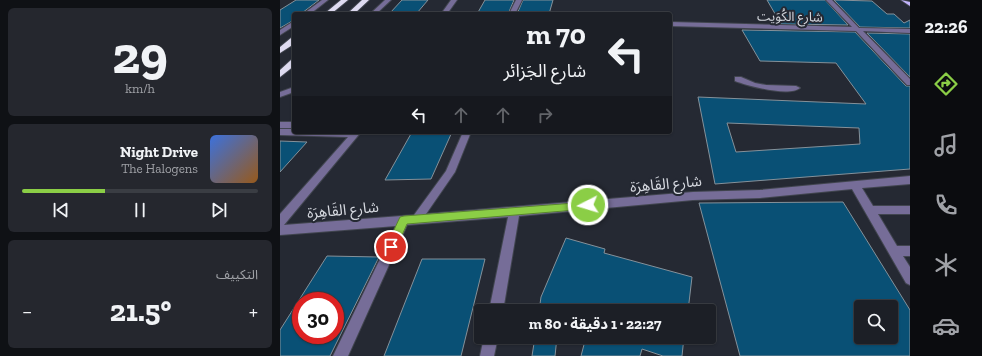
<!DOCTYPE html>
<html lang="ar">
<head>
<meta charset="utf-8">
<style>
  body { margin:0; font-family:"Zilla Slab","Noto Sans Arabic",serif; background:#25272e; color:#f1f3f6; direction:rtl; height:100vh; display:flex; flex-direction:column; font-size:15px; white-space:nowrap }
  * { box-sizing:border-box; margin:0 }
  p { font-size:13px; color:#a0a2a7 }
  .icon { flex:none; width:22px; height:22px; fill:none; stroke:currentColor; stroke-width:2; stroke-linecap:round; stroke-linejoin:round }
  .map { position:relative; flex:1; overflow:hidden; direction:ltr }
  .panel { display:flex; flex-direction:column; gap:8px; padding:8px; background:#0f1115; width:280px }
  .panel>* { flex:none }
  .guide { position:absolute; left:12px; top:12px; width:380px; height:122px; border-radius:4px; box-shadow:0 1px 3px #0004,0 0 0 1px #3a3d43; direction:rtl; background:#1c1f26; color:#f1f3f6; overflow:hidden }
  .tools { position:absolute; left:574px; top:300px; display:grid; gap:8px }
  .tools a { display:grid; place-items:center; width:44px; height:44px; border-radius:4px; background:#1c1f26; box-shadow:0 1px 3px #0004,0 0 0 1px #3a3d43; font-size:20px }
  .speed { position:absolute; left:12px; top:292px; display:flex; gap:8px; font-size:20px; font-weight:700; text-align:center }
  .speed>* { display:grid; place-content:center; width:52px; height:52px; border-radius:50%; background:#1c1f26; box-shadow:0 1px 3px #0004,0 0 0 1px #3a3d43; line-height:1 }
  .speed .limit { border:6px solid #d22; background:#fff; color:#111 }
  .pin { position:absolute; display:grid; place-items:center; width:34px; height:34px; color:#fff; margin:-17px; border:2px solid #fff; border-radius:50%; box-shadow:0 1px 4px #0007 }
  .me { position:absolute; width:44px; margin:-22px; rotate:265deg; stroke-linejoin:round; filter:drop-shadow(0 0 3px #0008) }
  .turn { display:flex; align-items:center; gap:14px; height:84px; padding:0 20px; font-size:18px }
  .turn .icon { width:52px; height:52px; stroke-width:2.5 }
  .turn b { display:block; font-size:28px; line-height:34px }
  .lanes { display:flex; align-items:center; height:38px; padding:0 20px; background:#0003; justify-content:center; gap:20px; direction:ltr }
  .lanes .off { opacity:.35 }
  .big { font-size:30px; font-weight:700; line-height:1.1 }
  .panel .widget { flex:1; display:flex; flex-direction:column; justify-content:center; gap:6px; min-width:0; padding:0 14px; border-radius:6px; background:#25272e }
  .panel .dial { align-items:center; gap:0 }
  .dial b { font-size:52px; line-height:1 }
  .song { display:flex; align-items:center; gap:12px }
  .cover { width:48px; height:48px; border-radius:6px; background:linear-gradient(135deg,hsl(220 70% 55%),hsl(30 70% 35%)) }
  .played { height:4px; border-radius:2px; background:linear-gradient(90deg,#8bce46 35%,#3a3d43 35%) }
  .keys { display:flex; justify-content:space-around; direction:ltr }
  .heat { display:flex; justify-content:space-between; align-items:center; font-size:22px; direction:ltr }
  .trip { position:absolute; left:194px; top:304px; width:242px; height:40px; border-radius:4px; background:#1c1f26; box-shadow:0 1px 3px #0004,0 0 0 1px #3a3d43; font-weight:700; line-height:40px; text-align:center; direction:rtl }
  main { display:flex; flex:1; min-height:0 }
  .dock { display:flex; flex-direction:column; width:72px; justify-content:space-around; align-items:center; background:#0b0c0f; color:#a0a2a7 }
  .dock .icon { width:28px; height:28px }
  .dock .on { color:#8bce46 }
  .dock b { font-size:18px; color:#f1f3f6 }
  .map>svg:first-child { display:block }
</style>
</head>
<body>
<main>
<nav class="dock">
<b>22:26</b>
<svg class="icon on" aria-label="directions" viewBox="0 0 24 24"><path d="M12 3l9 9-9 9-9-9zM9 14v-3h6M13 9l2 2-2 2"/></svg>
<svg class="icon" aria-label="music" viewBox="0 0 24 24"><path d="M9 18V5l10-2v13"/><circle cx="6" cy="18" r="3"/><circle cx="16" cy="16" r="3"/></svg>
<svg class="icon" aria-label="phone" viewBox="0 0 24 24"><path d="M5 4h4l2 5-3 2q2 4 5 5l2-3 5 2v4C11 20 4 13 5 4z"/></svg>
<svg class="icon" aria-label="climate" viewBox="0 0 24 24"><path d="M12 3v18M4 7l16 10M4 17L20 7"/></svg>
<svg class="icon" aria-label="car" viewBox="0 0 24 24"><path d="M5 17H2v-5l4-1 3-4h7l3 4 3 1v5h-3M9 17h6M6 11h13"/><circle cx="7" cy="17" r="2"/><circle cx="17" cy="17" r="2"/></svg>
</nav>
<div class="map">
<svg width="630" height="356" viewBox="0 0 630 356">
  <rect width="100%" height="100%" fill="#252933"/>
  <path fill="#095075" stroke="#85919a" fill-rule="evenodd" d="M16 0H39L22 13H14V20L0 28V10Z
    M122 0H148L137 13H110Z
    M205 0H234L228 14H197Z
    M243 0H273L269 14H237Z
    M487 0H545L568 25 501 24Z
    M554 0 592 1 607 14H614L624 23 630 20V28L580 27Z
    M462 30 575 32 626 86H630V169L435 184 418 97 586 104 556 63 480 61ZM447 123 579 128 580 144 456 152Z
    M587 33 630 34V77Z
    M132 132H172L151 179 105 180Z
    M0 141 27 142 0 172Z
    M563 202 630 310V356H460L419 203ZM581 307H611V337H581Z
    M286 238 325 249 324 253 412 277 408 311H259L261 297Z
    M47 256 99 257 50 356H0V330ZM21 301H55V335H21Z
    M142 259H205L181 356H104Z
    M255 337H277L275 356H252Z
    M306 337H404L402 356H383L362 349 360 356H301Z"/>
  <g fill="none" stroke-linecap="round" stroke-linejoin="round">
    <g stroke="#41454f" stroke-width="2">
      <path id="minor" d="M42 0H48L30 14H23Z
        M105 0H111L96 14H90Z
        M171 0H177L167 14H161Z
        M236 0H242L235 14H229Z
        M546 0H552L579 28 630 29V33L583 31 630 79V85H627L576 31 390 26V22L572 27Z
        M14 21V26L0 35V30Z
        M455 77H461L475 83 486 85 516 86 520 88C509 97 468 86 455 81Z
        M14 87V92L0 97V92Z
        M0 122H14V128H0Z
        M0 129H14V132H81L4 225 134 215 166 171 183 132H191L175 172 146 214 413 192 480 190 630 176V184L582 188 593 206H630V214H598L617 246H630V256H623L630 267V285L626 283 572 189 480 198 413 200 239 216 223 311H209L228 217 127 225 68 356H53L116 226 0 235V214L68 137 0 135Z
        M204 337H218L214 356H200Z"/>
    </g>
    <g stroke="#41454f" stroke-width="2">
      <path id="major" d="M621 0 630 2V6Z"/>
    </g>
    <g stroke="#41454f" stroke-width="2">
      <path id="highway" d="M61 0H68L51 14H44Z
        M82 0H89L74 14H67Z
        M11 38H14V44L0 53V47Z
        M11 60H14V66L0 77V70Z"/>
    </g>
    <use href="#minor" fill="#766d98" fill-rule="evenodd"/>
    <use href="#major" fill="#c2b4fc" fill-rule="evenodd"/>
    <use href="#highway" fill="#dedbf1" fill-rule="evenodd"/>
  </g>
  <path fill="#8bce46" stroke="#5a862e" d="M308 202 313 205 308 209 127 224 115 251H107L106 247 120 217 124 216Z"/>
  <g text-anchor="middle" stroke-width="4" stroke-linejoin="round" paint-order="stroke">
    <g font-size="13" fill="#d5d8df" stroke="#252933">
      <text transform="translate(510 16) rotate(1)" y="5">شارع الكُوَيت</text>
    </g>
    <g font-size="15" fill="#d5d8df" stroke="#252933">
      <text transform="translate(386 184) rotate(-5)" y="5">شارع القَاهِرَة</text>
      <text transform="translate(63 210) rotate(-5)" y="5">شارع القَاهِرَة</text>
    </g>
  </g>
</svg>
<div class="tools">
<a><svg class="icon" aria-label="search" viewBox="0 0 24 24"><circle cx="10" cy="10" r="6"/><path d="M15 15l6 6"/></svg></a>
</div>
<div class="speed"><div class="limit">30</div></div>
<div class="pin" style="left:111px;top:247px;background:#d93025"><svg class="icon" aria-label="arrive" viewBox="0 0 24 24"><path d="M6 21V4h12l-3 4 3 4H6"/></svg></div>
<svg class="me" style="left:308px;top:205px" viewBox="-20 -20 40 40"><circle r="17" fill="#8bce46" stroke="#fff" stroke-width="3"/><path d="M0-11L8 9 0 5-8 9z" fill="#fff"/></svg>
<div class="trip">22:27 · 1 دقيقة · 80 m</div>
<div class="guide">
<div class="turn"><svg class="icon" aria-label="left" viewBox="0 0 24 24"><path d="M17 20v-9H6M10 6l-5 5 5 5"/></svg><div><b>70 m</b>شارع الجَزائر</div></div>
<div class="lanes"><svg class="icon" aria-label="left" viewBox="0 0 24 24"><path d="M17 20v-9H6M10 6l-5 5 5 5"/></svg><svg class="icon off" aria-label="ahead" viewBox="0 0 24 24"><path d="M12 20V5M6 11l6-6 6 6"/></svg><svg class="icon off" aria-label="ahead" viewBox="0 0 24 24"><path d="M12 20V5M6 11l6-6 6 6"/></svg><svg class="icon off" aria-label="right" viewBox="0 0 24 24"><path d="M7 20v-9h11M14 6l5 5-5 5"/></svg></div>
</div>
</div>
<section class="panel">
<div class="widget dial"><b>29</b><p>km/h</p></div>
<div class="widget">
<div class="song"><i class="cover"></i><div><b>Night Drive</b><p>The Halogens</p></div></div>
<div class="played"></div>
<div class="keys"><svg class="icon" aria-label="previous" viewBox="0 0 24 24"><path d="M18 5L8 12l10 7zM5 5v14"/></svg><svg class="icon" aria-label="pause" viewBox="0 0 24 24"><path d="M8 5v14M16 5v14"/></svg><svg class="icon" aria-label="next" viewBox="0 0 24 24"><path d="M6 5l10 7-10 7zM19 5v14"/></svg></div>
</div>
<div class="widget"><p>التكييف</p>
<div class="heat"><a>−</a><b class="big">21.5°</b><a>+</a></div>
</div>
</section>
</main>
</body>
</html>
